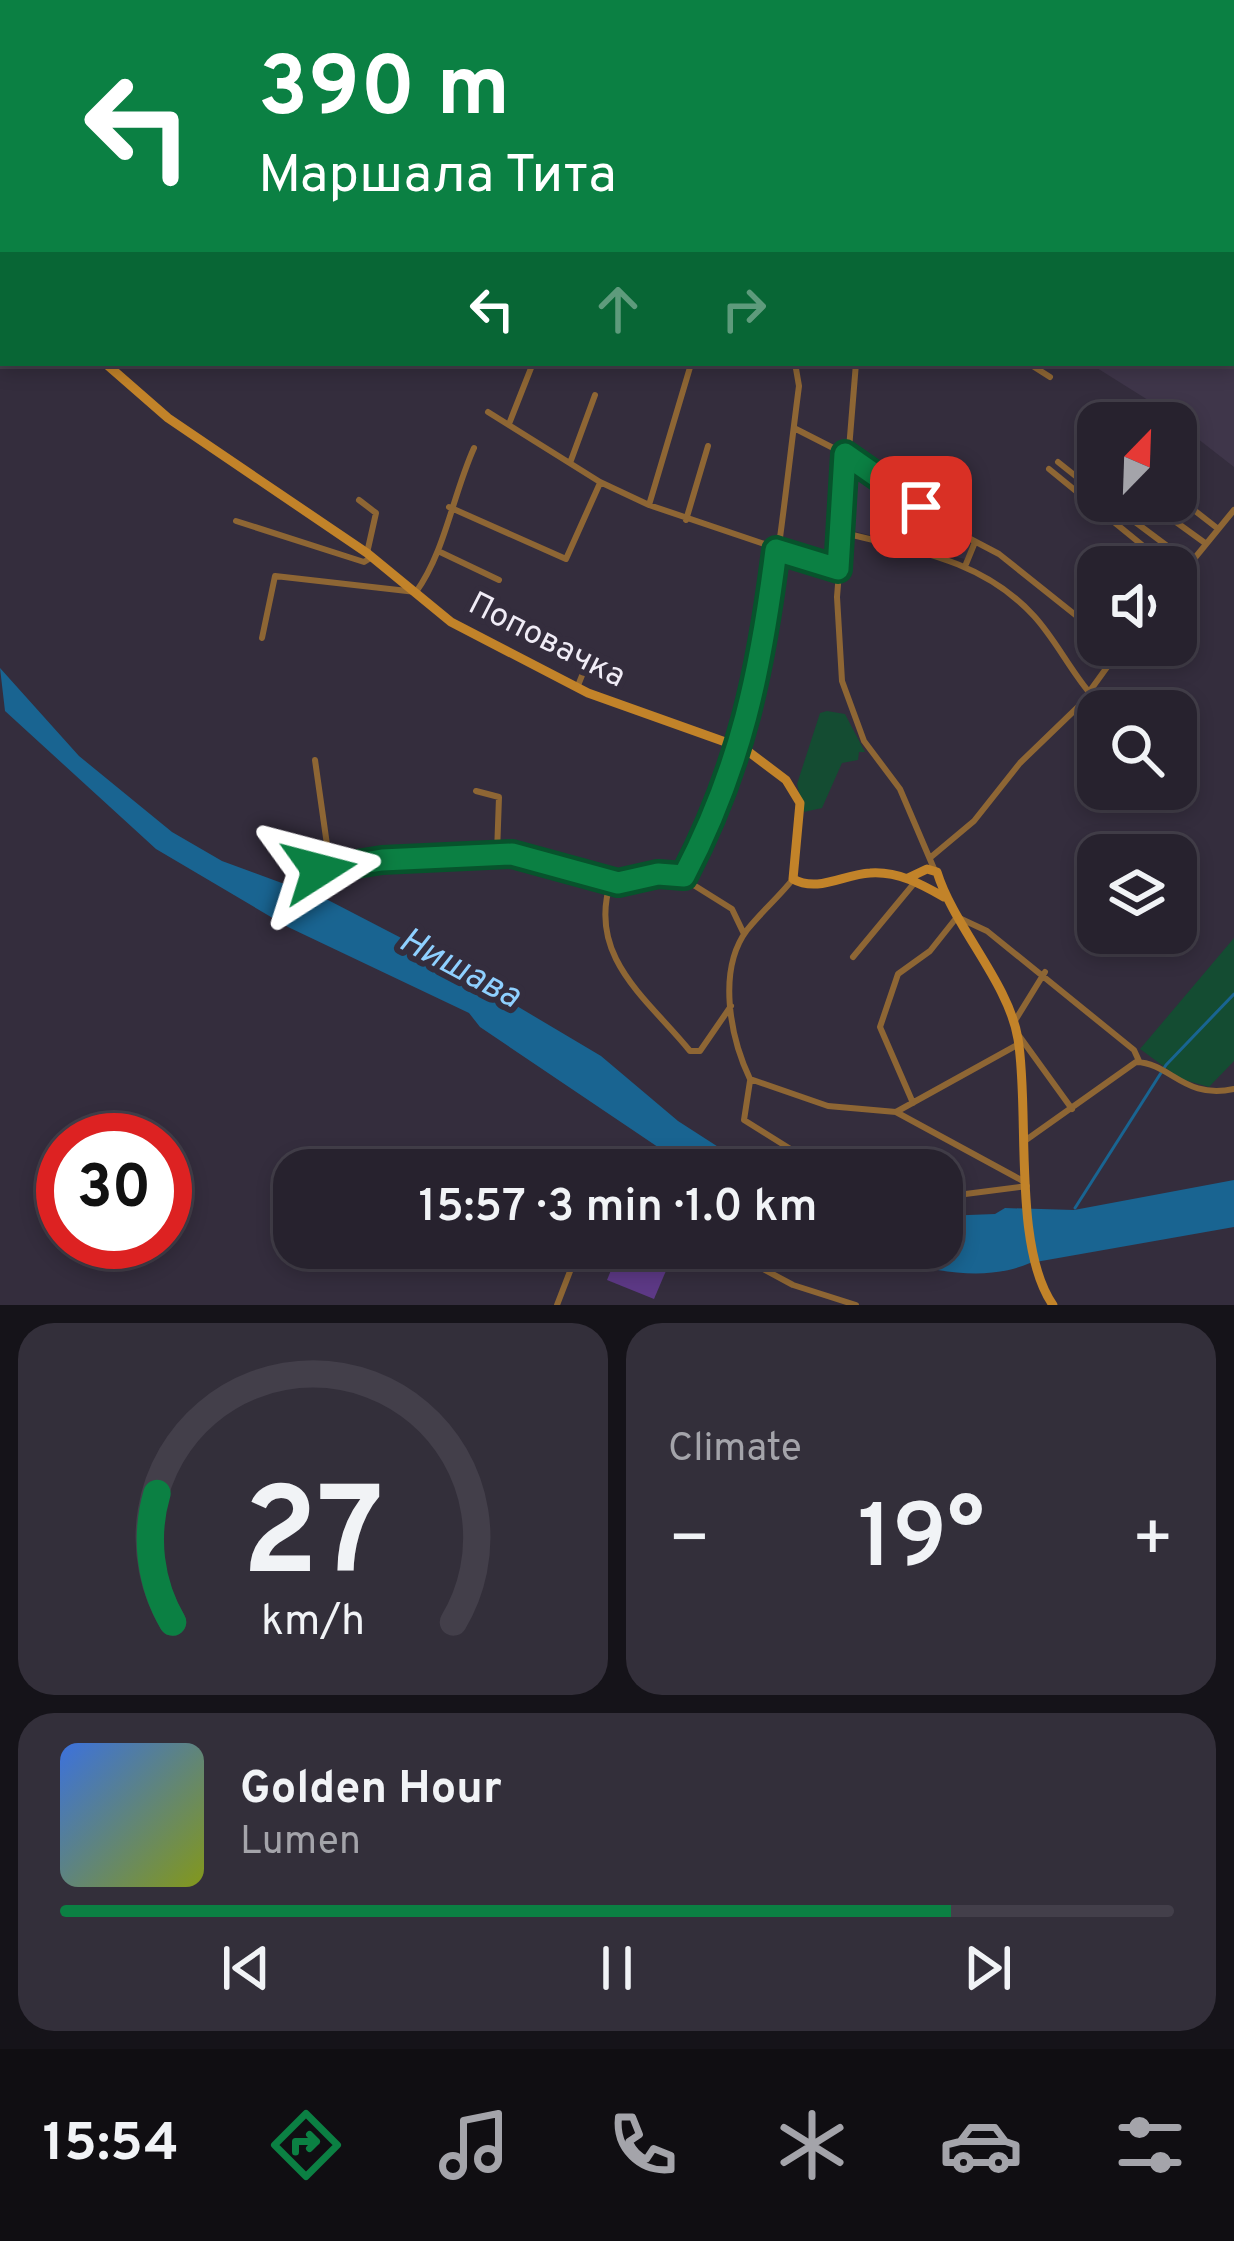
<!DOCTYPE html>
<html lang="en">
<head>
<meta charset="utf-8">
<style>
  body { margin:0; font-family:Overpass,sans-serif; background:#332f3a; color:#f1f3f6; height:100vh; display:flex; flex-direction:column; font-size:45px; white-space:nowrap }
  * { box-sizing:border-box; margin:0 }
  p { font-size:39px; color:#a4a4aa }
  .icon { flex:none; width:66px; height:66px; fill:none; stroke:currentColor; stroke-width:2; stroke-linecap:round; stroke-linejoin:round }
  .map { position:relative; height:1305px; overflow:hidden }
  .sheet { display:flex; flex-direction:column; gap:18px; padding:18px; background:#151319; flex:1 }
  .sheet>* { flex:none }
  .hud { position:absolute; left:0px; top:0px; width:1236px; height:366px; box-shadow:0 6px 18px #0003,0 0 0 3px #433f4a; background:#0b8043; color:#fff; overflow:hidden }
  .needle { width:78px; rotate:23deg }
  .buttons { position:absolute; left:1077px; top:402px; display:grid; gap:24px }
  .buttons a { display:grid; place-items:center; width:120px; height:120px; border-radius:24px; background:#27222e; box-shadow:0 6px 18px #0003,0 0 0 3px #433f4a; font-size:60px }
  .speed { position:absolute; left:36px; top:1113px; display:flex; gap:24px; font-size:60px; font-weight:700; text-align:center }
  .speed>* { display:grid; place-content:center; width:156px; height:156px; border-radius:50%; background:#27222e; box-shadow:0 6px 18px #0003,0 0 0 3px #433f4a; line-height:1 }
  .speed .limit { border:18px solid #d22; background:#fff; color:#111 }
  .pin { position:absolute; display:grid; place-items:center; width:102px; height:102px; color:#fff; margin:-51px; border-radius:24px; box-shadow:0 6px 18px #0006 }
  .me { position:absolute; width:132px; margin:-66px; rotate:81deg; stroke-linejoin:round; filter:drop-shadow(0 0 9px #0008) }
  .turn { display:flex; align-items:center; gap:42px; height:252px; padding:0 60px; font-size:54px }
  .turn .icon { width:156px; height:156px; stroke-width:2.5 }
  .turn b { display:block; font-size:84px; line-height:102px }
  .lanes { display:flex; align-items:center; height:114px; padding:0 60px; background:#0003; justify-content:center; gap:60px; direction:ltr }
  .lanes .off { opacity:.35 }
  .big { font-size:90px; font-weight:600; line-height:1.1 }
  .sheet .card { flex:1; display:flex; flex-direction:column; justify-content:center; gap:18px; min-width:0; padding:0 42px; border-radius:36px; background:#332f3a }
  .sheet .dial { align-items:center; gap:0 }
  .dial svg { height:312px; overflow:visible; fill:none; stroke:#433f4a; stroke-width:7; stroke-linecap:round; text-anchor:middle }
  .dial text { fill:#f1f3f6; stroke:none }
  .song { display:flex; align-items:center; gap:36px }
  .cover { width:144px; height:144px; border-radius:18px; background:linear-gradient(135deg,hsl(220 70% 55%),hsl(70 70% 35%)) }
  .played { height:12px; border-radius:6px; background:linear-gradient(90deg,#0b8043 80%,#433f4a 80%) }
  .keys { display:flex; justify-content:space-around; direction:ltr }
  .heat { display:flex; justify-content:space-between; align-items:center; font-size:66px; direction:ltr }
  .sheet .tiles { flex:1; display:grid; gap:18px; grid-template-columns:1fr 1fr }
  .card:last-child { grid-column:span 2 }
  .trip { position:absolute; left:273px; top:1149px; width:690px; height:120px; border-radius:36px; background:#27222e; box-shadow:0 6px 18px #0003,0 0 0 3px #433f4a; font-weight:600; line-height:120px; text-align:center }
  .tab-bar { display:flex; height:192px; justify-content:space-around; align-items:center; background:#100e12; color:#a4a4aa }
  .tab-bar .icon { width:84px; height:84px }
  .tab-bar .selected { color:#0b8043 }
  .tab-bar b { font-size:54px; color:#f1f3f6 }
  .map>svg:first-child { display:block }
</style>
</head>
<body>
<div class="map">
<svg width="1234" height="1305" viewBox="0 0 1234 1305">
  <rect width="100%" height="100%" fill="#342d3d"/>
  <path fill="#3f364a" d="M600 0H1234V467L1148 400 1089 363H1233V3Z
    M852 463 971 544 965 559 849 530Z"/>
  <path fill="#144c32" d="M827 711 845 714 865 752H859L858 760 842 763 822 808 804 812 797 784 820 713Z
    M1234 938V1061L1209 1087 1181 1079 1140 1049Z"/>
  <path fill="#196491" d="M0 668 79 756 172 832 222 861 328 900 409 942 601 1056 678 1121 754 1170H692L480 1027 469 1013 288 927 156 849 5 711Z
    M1234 1180V1227L1030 1263C975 1287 907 1264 852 1248H942V1216L995 1214 1005 1208 1074 1210Z"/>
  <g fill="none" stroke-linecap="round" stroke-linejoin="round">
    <path stroke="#196491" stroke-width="3" d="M1075 1208 1166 1065 1234 994"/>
    <path stroke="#86808e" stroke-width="16" d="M807 0 811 3
      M962 0 966 3
      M1233 19 1234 18
      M1233 358 1234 359"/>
  </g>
  <path fill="#5d3986" d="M620 1248H644L671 1259 654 1299 607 1280Z"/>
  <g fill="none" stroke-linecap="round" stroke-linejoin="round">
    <path stroke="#8e6634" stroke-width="6" d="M856 363 837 597 842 681 864 741 900 789 935 871
      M1028 363 1050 377
      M488 412 600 482 649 505 838 569
      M509 424 533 363
      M1079 425 1098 440
      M794 428 845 454 959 533 999 554 1098 633
      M1058 462 1098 494
      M570 463 595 395
      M1049 469 1169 567
      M1176 496 1217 528
      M359 500 376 513 367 553
      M1107 501 1190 563
      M1147 501 1205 543
      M649 505 691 364
      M449 507 566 559 600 483
      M686 520 708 446
      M236 521 364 562 372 557
      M840 532C912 550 982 559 1034 616 1055 639 1069 668 1089 692
      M438 551 499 580
      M966 564 975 542
      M1176 581 1234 510
      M521 629 599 666
      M262 638 275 576 416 592C445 552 453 494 474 448
      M577 688 587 663
      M315 760 330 866
      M476 791 499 797 497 853
      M931 857 974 821 1020 763 1079 706 1123 645
      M319 870 382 860 512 854 618 883 676 874 732 909 744 934
      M684 876C768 716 776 561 799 386L795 363
      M793 879C779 897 761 912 747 930 717 970 730 1037 750 1079L828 1106 896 1112 1023 1181
      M611 881C586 957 648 999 690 1051H700L731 1006
      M853 957 916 881
      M1016 1019 1045 972
      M1020 1037 1072 1109
      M750 1081 744 1120 824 1170
      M913 1103 880 1027 898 974 930 951 957 917 987 931 1134 1050 1139 1061
      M896 1112 1019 1044
      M1026 1140 1136 1062C1171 1063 1184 1100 1234 1089
      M942 1197 1027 1186
      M724 1248 793 1285 856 1305
      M557 1305 579 1248"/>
    <path stroke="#c28329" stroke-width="9" d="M0 309 3 311
      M105 363 168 418 367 553 451 622 588 693 745 749 786 780 800 803 793 879C818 893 844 874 870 873 898 871 921 884 944 897
      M908 878 927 869 937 872C954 927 1009 983 1018 1039 1030 1109 1012 1247 1053 1305"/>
  </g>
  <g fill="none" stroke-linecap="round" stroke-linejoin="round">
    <g stroke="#07532c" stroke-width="30">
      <path id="route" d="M319 870 382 860 512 854 618 883 658 874 684 876C741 767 761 670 776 550L838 569 845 454 921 507"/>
    </g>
    <use href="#route" stroke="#0b8043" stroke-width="21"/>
  </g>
  <g text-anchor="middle" stroke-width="12" stroke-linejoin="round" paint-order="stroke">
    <g font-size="33" fill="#f0ecf6" stroke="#342d3d">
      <text transform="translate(548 638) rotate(27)" y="12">Поповачка</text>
    </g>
    <g font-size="36" font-style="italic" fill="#8fd0ff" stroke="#342d3d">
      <text transform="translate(461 966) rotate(28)" y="13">Нишава</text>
    </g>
  </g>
</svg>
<div class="buttons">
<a><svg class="needle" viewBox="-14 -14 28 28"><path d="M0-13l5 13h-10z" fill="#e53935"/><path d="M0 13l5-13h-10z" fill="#a4a4aa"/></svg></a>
<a><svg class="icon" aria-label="sound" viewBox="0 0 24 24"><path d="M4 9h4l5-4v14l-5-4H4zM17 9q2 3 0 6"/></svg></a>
<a><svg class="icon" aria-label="search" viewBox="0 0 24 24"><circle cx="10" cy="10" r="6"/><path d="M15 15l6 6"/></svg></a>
<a><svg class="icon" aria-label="layers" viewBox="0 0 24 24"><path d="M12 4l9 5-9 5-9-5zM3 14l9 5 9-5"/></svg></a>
</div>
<div class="speed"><div class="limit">30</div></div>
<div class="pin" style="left:921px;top:507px;background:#d93025"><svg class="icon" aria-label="arrive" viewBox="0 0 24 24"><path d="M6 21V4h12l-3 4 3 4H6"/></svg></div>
<svg class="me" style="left:319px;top:870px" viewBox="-20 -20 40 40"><path d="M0-17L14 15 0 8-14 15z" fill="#0b8043" stroke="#fff" stroke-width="4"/></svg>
<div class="trip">15:57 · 3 min · 1.0 km</div>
<div class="hud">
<div class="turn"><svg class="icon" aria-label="left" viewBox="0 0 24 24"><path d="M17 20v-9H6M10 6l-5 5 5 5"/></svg><div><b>390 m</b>Маршала Тита</div></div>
<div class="lanes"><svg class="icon" aria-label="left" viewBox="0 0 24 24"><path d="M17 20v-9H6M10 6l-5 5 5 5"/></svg><svg class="icon off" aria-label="ahead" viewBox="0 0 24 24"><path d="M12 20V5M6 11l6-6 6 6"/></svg><svg class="icon off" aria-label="right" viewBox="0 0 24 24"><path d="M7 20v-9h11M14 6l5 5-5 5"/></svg></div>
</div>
</div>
<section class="sheet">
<div class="tiles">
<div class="card dial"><svg viewBox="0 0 100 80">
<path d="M14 69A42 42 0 1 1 86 69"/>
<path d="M14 69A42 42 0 0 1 10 36" stroke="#0b8043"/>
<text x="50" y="56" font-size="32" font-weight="700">27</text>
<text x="50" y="72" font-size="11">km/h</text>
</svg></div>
<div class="card"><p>Climate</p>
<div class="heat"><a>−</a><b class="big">19°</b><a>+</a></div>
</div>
<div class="card">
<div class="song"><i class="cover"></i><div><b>Golden Hour</b><p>Lumen</p></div></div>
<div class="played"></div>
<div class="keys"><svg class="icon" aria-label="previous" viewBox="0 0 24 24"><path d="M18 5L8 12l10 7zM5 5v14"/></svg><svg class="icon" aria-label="pause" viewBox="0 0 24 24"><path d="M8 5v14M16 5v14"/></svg><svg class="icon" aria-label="next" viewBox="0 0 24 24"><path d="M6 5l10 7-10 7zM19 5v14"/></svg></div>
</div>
</div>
</section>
<nav class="tab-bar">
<b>15:54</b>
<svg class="icon selected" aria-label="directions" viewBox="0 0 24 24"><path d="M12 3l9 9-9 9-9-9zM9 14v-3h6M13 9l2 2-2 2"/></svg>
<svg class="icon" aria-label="music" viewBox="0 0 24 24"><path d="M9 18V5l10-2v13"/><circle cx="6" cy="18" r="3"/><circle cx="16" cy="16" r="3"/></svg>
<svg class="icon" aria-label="phone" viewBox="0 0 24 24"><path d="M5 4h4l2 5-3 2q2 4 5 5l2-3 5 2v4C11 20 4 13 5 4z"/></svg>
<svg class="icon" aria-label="climate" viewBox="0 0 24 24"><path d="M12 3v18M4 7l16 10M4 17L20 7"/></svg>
<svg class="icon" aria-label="car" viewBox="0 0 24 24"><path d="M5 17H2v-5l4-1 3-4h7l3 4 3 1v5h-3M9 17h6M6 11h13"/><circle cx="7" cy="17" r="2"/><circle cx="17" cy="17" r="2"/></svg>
<svg class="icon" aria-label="filters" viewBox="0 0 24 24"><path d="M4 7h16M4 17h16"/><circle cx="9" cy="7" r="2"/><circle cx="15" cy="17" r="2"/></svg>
</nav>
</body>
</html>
